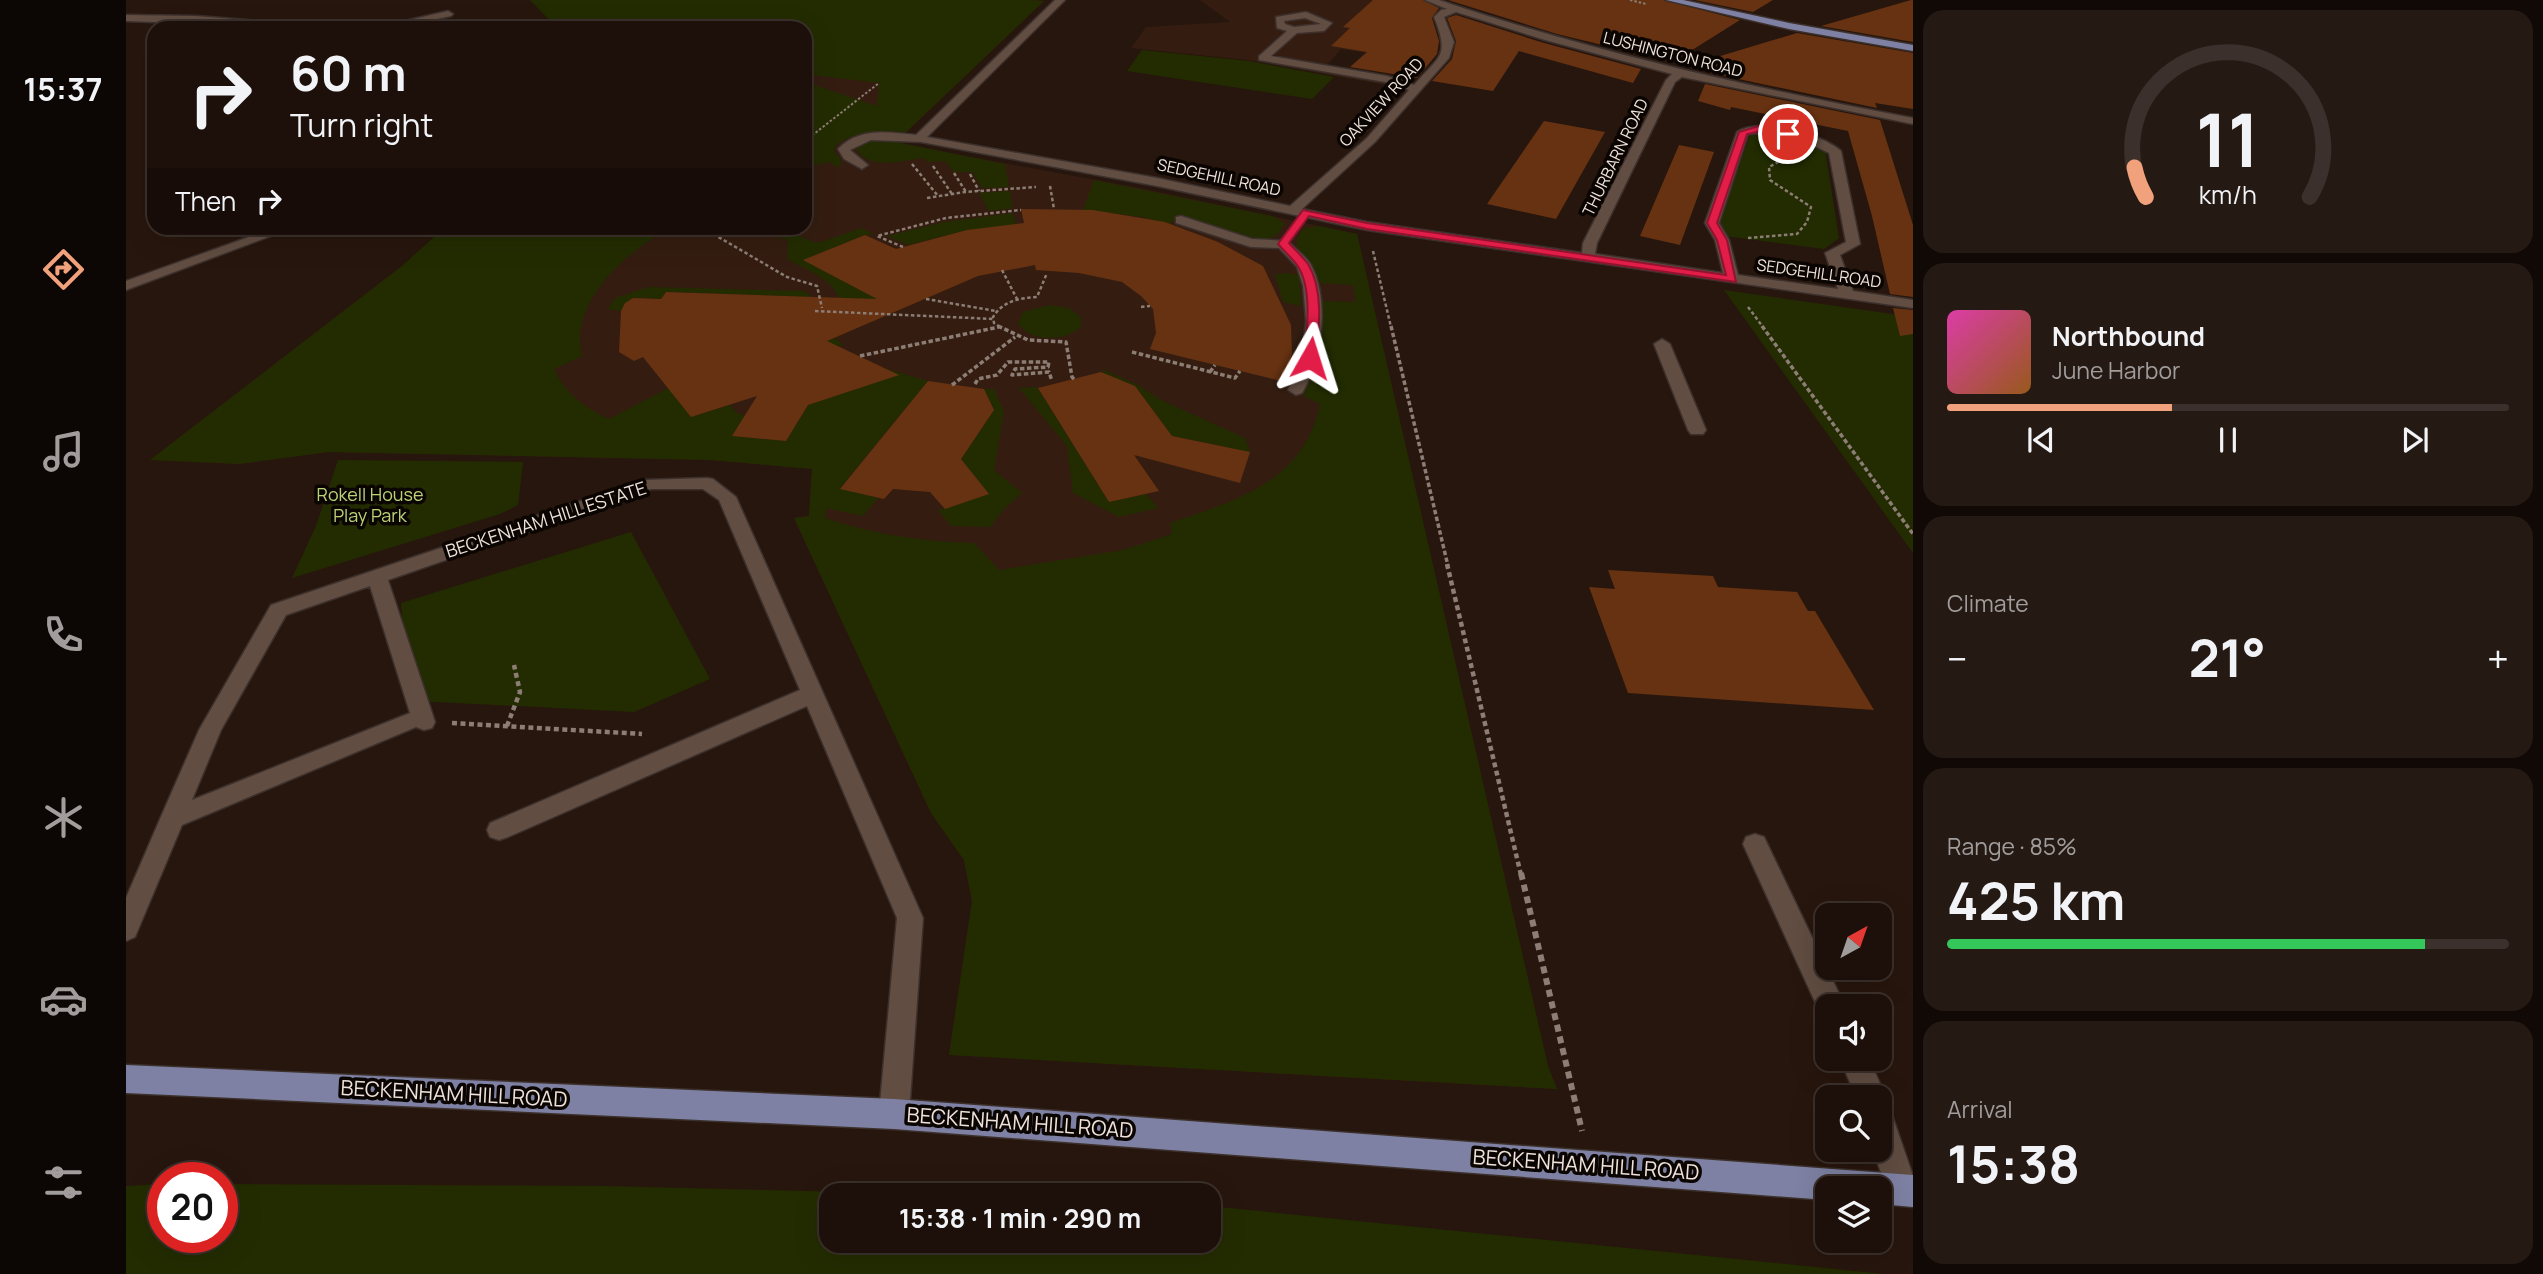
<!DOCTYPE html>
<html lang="en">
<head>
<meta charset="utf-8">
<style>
  body { margin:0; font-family:Manrope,sans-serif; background:#251913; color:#f1f3f6; height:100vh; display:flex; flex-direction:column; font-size:26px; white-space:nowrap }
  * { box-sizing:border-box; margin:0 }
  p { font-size:23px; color:#a09d9c }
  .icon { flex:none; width:38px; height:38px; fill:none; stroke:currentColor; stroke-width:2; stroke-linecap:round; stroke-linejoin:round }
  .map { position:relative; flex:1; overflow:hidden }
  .details { display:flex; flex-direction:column; gap:10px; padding:10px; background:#100906; width:630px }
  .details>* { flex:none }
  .hud { position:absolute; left:21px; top:21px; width:665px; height:214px; border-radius:21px; box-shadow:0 7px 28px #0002,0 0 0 2px #3b302b; background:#1d100a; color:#f1f3f6; overflow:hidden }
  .needle { width:46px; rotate:40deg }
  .buttons { position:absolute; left:1689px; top:903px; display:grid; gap:14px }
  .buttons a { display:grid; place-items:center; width:77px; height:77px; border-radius:14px; background:#1d100a; box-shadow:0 7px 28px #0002,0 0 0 2px #3b302b; font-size:35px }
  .speed { position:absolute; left:21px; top:1162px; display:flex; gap:14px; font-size:35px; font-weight:700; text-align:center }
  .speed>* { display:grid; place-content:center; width:91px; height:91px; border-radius:50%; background:#1d100a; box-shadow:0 7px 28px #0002,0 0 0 2px #3b302b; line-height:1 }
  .speed .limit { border:10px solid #d22; background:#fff; color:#111 }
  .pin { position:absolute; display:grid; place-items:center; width:60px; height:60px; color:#fff; margin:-30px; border:4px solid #fff; border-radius:50%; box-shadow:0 2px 7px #0007 }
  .me { position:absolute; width:77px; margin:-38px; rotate:6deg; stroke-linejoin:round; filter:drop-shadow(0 0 5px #0008) }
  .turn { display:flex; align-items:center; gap:24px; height:147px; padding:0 28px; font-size:32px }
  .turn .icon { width:91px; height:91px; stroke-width:2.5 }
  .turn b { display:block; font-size:49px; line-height:60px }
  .then { display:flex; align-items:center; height:66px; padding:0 28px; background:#0003; gap:14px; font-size:26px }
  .big { font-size:52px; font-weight:700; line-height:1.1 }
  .details .widget { flex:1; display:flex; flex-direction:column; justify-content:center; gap:10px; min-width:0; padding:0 24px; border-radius:21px; background:#251913 }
  .details .dial { align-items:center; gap:0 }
  .dial svg { height:182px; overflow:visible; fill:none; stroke:#3b302b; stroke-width:7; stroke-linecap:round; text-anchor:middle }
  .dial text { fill:#f1f3f6; stroke:none }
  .song { display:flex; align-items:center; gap:21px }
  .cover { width:84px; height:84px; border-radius:10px; background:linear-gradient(135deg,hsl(320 70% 55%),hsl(30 70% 35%)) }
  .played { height:7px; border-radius:4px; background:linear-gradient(90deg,#f1a17b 40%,#3b302b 40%) }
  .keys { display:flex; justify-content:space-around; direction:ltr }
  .heat { display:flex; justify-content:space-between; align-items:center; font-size:38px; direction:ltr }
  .charge { height:10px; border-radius:5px; background:linear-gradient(90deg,#34c759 85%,#3b302b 0) }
  .trip { position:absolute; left:693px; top:1183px; width:402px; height:70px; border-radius:21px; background:#1d100a; box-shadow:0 7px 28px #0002,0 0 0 2px #3b302b; font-weight:700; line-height:70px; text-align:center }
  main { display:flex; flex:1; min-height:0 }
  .tabs { display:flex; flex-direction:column; width:126px; justify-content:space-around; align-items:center; background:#0c0604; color:#a09d9c }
  .tabs .icon { width:49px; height:49px }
  .tabs .selected { color:#f1a17b }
  .tabs b { font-size:32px; color:#f1f3f6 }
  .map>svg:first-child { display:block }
</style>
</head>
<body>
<main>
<nav class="tabs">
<b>15:37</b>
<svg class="icon selected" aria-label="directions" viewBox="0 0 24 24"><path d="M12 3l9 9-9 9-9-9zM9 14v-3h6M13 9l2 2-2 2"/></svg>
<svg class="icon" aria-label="music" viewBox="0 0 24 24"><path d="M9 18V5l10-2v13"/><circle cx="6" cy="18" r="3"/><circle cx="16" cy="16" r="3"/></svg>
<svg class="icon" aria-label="phone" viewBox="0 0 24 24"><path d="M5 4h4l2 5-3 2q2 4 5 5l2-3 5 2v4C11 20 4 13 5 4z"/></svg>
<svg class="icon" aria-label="climate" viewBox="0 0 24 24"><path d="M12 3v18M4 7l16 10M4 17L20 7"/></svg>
<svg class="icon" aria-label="car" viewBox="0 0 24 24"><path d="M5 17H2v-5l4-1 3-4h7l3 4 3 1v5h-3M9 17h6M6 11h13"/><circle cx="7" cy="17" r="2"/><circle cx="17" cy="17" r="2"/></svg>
<svg class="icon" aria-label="filters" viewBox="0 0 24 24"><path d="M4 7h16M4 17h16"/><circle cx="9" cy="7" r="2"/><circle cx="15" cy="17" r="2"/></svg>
</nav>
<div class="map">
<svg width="1787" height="1274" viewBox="0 0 1787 1274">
  <rect width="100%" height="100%" fill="#27160d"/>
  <path fill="#341d10" d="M904 0 918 1 769 143 1013 188 1231 234 1422 1066 1431 1089 823 1055 846 901 838 860 805 813 668 518 683 516 686 469 585 460 202 452 114 464 24 460 276 266 318 228H679V28Z
    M1074 0H1280L1298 62 1215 49 1201 65 1284 79 1276 88 1122 60 1005 48 1020 27 1104 22Z"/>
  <path fill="#232c00" d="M404 0H904L918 1 778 134C754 131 730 130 710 145L708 151 714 158 715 165 710 167 703 162 679 167V82L751 106 753 83 679 74V28H431Z
    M1016 50 1123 61 1208 77 1186 99 1001 71Z
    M1637 132 1681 141 1699 150 1713 238 1698 249 1599 236 1592 225 1624 135Z
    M755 139 879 164 883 187 856 188 846 172H828L819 161 802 162 796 158C774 161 742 171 730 148L744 140Z
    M968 180 1146 216 1159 223 1150 236C1121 246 1082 225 1054 216L1042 225 1017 217 957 210Z
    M884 191 887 208 863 211 853 193Z
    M887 213 890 226 841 230 782 245 761 236 818 222Z
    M1193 226 1231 234 1422 1066 1431 1089 823 1055 846 901 838 860 805 813 668 518 683 516 686 469 585 460 202 452 114 464 24 460 276 266 318 228H546C502 249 442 302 456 356L428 369C439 393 459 408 483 419L546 386 709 338 717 345 550 398 565 417 604 405 610 412 619 416 606 436 660 441 682 405 740 385 755 367 802 381 714 488 752 498 737 516 700 508 699 518C747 534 797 542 848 543L873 570 997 550 1046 534 1044 523C1111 500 1178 482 1194 404L1178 396 1195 301 1230 302 1227 285 1193 283 1185 263 1171 247V239L1178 228Z
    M622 228H653L688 242H695L735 228 748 234 738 235 678 260 772 310 717 309C710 279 686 273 661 259L662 240Z
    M1162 273 1173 275 1175 306 1157 302 1149 274Z
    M522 287 679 291 686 297 540 292 535 299C519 298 504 294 495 311L482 309 489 298Z
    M1598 290 1787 317V553Z
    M924 305 943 308 955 317V327C940 341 904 343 892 323L897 312Z
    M978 370 1010 384 1035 400 1119 438 1124 452 1046 436 1009 386 975 372Z
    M911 387 983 502 1020 494 1032 508 993 517 947 493 941 446 893 388Z
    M858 389H868L878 411 868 470 896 493 878 509 864 527 825 526 812 510 862 494 835 459 868 410Z
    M212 460 397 462 392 505 374 514 166 578 190 526Z
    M505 532 584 679 508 712 291 701 279 664 275 603Z
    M37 1184V1237H96V1184L477 1186 845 1195H705V1241H1083V1206L1758 1274H0V1186Z"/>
  <path fill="#673211" d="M1247 0H1297L1313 8 1306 18 1313 41 1311 54 1291 78 1224 67 1241 52 1205 46 1224 28 1217 27Z
    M1322 0H1537L1614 20 1547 62 1431 34Z
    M1569 0H1647L1627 12Z
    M1785 0H1787V42L1695 26Z
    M1330 15 1418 43 1515 69 1507 83 1393 51 1367 91 1306 81 1326 59 1330 41 1321 18Z
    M1671 33 1787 53V109L1749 103 1751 108 1584 73 1591 57Z
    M1579 84 1754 120 1787 225V297L1764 294 1746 216 1722 131 1605 107 1604 110 1572 101Z
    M1418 121 1479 132 1430 219 1361 204Z
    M1553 145 1588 152 1554 245 1514 236Z
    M895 209 967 210 1039 222 1092 242 1137 266 1165 325 1166 355 1159 382 1024 349 1030 333 1027 309 1015 296 996 282 953 273 910 270 909 265 852 276 701 341 773 375 682 405 660 441 606 436 631 396 565 417 517 357 508 361 493 352 495 311 499 303 507 298 535 299 540 292 751 299 677 260 739 235 770 249 841 230 898 223Z
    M1767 308 1787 310V334L1774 336Z
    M975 372 1009 386 1046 436 1124 452 1114 483 1008 455 1033 491 983 502 912 388Z
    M802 381 858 389 868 410 835 459 863 494 819 509 804 492 767 489 758 499 714 489Z
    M1482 570 1587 576 1592 587 1671 592 1682 611H1689L1748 710 1502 693 1463 587 1489 589Z"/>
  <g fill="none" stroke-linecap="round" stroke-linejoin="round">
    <g stroke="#3c302c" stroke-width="3">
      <path id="minor" d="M929 0H939L801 137 1031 178 1164 206 1241 138 1283 90 1259 82 1133 60V56L1161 31 1151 28 1150 17 1180 12 1206 23 1198 31 1171 33 1145 56 1261 76 1288 85C1314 55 1324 57 1308 17L1315 10 1321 9 1299 0H1313C1468 52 1626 88 1787 118V124L1556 77 1549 82 1471 243 1469 254 1597 273 1589 240 1579 223 1611 132C1632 117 1697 134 1715 151L1734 244 1714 255 1727 291 1787 300V308L1241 230 1031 186 795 142 745 140 724 150 742 165 736 169 718 159 712 149C733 127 763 132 790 135ZM1330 12 1419 40 1546 74 1540 80 1457 243 1456 253 1241 222 1176 209 1249 142 1323 58 1328 42 1318 17ZM1179 18 1195 24 1168 27 1159 24 1158 21ZM1637 133 1674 139 1703 153 1720 242 1699 253 1712 289 1612 275 1603 240 1593 223 1622 134Z
        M322 11 327 14 325 16 268 28H249Z
        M0 15 70 16 186 25 191 28 0 21Z
        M1055 216 1126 239 1162 241C1169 249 1180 256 1185 265 1204 300 1196 361 1176 393L1170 395 1162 390 1176 358 1180 321 1177 286 1171 267 1153 248 1125 247 1050 223V217Z
        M148 228H166L0 290V281Z
        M1536 339 1544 344 1580 430 1577 434H1565L1562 430 1528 344Z
        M581 478 587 479 610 497 797 918 783 1114 779 1124 768 1129 757 1124 753 1114 771 918 681 706 382 837 373 840 364 837 361 830 364 823 674 690 593 500 577 489H525L262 580 309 722 306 728 298 730 290 727 56 825 9 937 0 941V898L34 819 73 730 145 605 517 480ZM244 586 284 713 66 800 95 730 160 615Z
        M1629 834 1638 837 1719 1006H1701V1017L1695 1015 1617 844 1620 837Z
        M1714 1059H1743L1760 1097 1755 1107 1754 1108V1097H1730Z
        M1754 1108 1765 1112 1787 1176V1201L1776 1206 1765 1201 1747 1150H1754Z"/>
    </g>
    <g stroke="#3c302c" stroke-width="3">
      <path id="major" d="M1540 0H1557L1663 23 1787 45V51L1663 29Z
        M0 1065 768 1099 1787 1175V1207L1754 1204V1188H1701V1200L768 1129 0 1093Z"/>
    </g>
    <path stroke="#8c7d75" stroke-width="2" stroke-dasharray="2.5 2" stroke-linecap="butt" d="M1504 0 1520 4
      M679 141 753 83"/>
    <path stroke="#8c7d75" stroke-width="2.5" stroke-dasharray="3.5 2.5" stroke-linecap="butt" d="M786 164 812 196
      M807 166 826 194
      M828 173 840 192
      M844 174 853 191
      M924 186 928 209
      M801 198 839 192 910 187
      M577 228 661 277 691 286 696 308
      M1622 238 1671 234 1681 222 1685 207 1644 180 1643 167 1656 160
      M777 247 751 236 820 218 895 210
      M1247 251 1265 327
      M876 270 891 299
      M800 299 870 311
      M1015 307 1024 306
      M1622 307 1637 327
      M689 311 868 319
      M874 327 868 323 867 317C877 301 893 298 911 297L921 273"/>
    <path stroke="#8c7d75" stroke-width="3.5" stroke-dasharray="4.5 2.5" stroke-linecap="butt" d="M872 326 902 340 940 342 946 377 949 380
      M1265 326 1322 566
      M1636 326 1787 534
      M1006 352 1109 378 1114 371
      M734 356 873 327
      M1084 372 1089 365
      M849 384 852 379 871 375 882 362H923L922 367 889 369 886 375 923 372 926 381
      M826 385 889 337"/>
    <path stroke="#8c7d75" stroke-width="4.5" stroke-dasharray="5 3.5" stroke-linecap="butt" d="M1321 564 1395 875
      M326 723 516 734
      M381 726 394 692 388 665"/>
    <path stroke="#8c7d75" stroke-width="6" stroke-dasharray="7 5" stroke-linecap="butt" d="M1395 873 1456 1131"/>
    <use href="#minor" fill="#614d42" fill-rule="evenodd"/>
    <use href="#major" fill="#7e81a3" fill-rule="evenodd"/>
  </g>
  <path fill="#e11d48" stroke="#92132f" stroke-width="2" d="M1636 125 1666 134 1662 137 1636 131 1621 134 1591 223 1601 240 1610 282 1241 229 1183 216 1163 243C1169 250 1177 257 1182 264 1198 290 1193 329 1190 358L1184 361 1178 358C1181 332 1187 287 1171 265 1165 257 1158 251 1152 244L1177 210 1241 223 1600 275 1591 240 1581 223 1613 132Z"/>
  <g text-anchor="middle" stroke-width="7" stroke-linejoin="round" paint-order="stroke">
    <g font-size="16" fill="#efe2dc" stroke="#0b0502">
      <text transform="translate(1547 54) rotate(14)" y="6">LUSHINGTON ROAD</text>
      <text transform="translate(1255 102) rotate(-47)" y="6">OAKVIEW ROAD</text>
      <text transform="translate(1489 157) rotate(-64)" y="6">THURBARN ROAD</text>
      <text transform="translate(1093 177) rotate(12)" y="6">SEDGEHILL ROAD</text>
      <text transform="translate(1693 273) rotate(8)" y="6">SEDGEHILL ROAD</text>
    </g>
    <g font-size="18" fill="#bbd278" stroke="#0b0502">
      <text x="244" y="501">Rokell House<tspan x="244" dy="21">Play Park</tspan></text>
    </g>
    <g font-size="18" fill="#efe2dc" stroke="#0b0502">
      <text transform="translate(420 520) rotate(-18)" y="6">BECKENHAM HILL ESTATE</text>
    </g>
    <g font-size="21" fill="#efe2dc" stroke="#0b0502">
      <text transform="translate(328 1094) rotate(3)" y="7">BECKENHAM HILL ROAD</text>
      <text transform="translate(894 1123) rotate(4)" y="7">BECKENHAM HILL ROAD</text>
      <text transform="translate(1460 1165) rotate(4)" y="7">BECKENHAM HILL ROAD</text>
    </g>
  </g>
</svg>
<div class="buttons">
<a><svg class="needle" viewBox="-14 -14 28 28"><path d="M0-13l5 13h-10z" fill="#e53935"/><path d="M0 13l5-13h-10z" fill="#a09d9c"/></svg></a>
<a><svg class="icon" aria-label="sound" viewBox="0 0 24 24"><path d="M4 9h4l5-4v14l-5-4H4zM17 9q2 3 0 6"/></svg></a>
<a><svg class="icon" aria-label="search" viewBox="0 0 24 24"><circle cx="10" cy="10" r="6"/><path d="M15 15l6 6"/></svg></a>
<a><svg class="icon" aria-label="layers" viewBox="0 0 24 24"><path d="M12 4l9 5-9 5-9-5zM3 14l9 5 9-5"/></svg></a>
</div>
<div class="speed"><div class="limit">20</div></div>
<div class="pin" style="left:1662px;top:134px;background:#d93025"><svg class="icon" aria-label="arrive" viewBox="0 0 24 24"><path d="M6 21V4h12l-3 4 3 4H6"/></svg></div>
<svg class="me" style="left:1184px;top:358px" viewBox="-20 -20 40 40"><path d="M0-17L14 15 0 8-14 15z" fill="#e11d48" stroke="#fff" stroke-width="4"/></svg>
<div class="trip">15:38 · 1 min · 290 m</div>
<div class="hud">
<div class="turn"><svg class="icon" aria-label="right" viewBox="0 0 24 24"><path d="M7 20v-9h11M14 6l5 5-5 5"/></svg><div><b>60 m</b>Turn right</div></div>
<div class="then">Then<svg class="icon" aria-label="right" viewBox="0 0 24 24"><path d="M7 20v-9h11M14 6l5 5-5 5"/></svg></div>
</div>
</div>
<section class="details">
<div class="widget dial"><svg viewBox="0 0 100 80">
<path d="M14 69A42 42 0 1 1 86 69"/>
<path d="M14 69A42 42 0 0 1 9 56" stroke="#f1a17b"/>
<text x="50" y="56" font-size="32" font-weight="700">11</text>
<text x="50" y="72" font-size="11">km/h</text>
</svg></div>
<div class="widget">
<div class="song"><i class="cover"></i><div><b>Northbound</b><p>June Harbor</p></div></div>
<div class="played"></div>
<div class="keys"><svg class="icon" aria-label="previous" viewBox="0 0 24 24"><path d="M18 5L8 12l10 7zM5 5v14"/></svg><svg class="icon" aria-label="pause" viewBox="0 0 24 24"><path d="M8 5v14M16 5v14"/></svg><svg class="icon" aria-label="next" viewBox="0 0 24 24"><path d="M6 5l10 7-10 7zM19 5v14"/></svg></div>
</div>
<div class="widget"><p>Climate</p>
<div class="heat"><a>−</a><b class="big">21°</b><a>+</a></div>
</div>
<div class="widget"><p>Range · 85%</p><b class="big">425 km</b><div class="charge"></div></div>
<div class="widget"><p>Arrival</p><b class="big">15:38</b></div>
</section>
</main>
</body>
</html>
